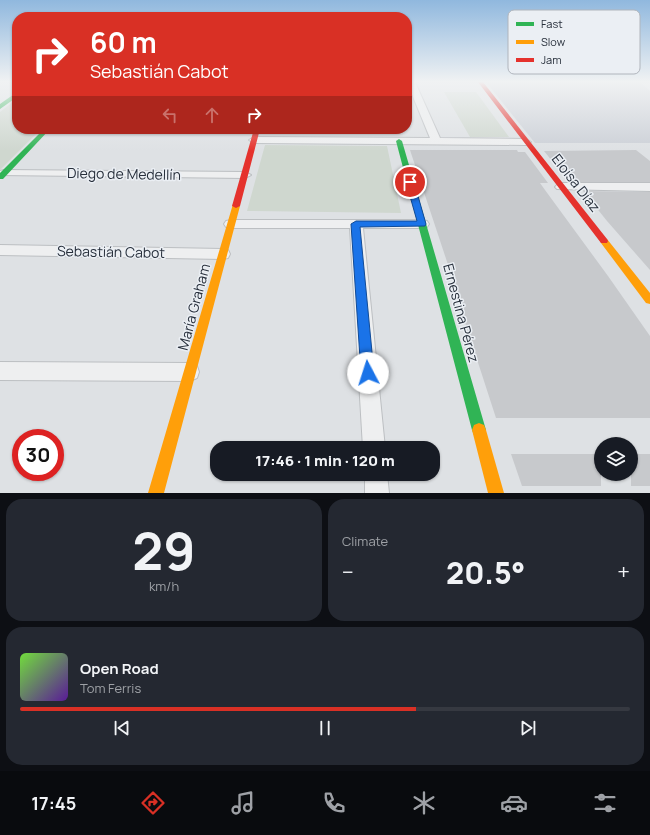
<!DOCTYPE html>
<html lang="en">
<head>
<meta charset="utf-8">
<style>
  body { margin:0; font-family:Manrope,sans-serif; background:#242831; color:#f1f3f6; height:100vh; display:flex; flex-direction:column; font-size:15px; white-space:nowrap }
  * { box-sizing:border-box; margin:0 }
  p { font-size:13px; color:#9ea1a6 }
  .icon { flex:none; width:22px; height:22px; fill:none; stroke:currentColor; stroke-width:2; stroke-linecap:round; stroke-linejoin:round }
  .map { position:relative; height:493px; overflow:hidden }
  .side { display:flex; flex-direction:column; gap:6px; padding:6px; background:#0d0f14; flex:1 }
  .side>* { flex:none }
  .banner { position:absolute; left:12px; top:12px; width:400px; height:122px; border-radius:16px; box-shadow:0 1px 3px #0004; background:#d93025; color:#fff; overflow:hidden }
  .controls { position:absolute; left:594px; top:437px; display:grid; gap:8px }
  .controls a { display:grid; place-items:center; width:44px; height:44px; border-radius:50%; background:#171b24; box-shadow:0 1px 3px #0004; font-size:20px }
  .speed { position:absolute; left:12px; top:429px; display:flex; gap:8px; font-size:20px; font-weight:700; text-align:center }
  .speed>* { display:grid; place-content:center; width:52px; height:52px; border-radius:50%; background:#171b24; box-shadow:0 1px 3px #0004; line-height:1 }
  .speed .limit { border:6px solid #d22; background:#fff; color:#111 }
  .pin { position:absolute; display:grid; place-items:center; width:34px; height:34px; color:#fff; margin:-17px; border:2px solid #fff; border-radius:50%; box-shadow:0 1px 4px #0007 }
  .me { position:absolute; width:44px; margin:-22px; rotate:355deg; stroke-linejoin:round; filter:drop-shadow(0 0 3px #0008) }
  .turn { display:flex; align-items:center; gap:14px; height:84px; padding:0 12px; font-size:18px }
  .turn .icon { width:52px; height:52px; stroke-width:2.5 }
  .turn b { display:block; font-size:28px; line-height:34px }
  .lanes { display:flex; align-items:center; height:38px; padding:0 12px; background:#0003; justify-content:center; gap:20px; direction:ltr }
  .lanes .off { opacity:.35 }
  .big { font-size:30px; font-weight:800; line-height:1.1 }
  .side .tile { flex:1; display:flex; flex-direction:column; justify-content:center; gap:6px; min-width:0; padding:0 14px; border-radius:16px; background:#242831 }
  .side .dial { align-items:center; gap:0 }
  .dial b { font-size:52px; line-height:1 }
  .song { display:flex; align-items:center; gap:12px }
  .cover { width:48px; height:48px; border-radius:6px; background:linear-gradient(135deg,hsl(100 70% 55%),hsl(270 70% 35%)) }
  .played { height:4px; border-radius:2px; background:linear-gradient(90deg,#d93025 65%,#363941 65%) }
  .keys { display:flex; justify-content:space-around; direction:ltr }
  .heat { display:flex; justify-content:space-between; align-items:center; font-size:22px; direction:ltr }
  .side .tiles { flex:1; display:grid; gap:6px; grid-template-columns:1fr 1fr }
  .tile:last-child { grid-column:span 2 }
  .trip { position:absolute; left:210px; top:441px; width:230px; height:40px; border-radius:16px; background:#171b24; box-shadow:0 1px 3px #0004; font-weight:800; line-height:40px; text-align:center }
  .tabs { display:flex; height:64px; justify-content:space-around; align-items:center; background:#090b0e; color:#9ea1a6 }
  .tabs .icon { width:28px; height:28px }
  .tabs .current { color:#d93025 }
  .tabs b { font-size:18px; color:#f1f3f6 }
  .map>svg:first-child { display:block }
</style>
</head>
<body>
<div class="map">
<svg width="650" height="493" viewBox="0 0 650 493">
  <rect width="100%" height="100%" fill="#dee1e4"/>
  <path fill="#ccd0d7" d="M486 82H640L650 91V143H535Z"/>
  <path fill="#cfd7cf" d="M444 92H476L509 137H470Z
    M17 99V129H41L0 170V112Z
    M265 145 387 146 401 213 247 211Z"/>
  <path fill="#c7c9cc" d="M410 150H517L518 152H525L548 183H540L545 190 608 276 650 336V418H496L460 307H462Z
    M636 150 650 161V182H569L544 151Z
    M583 191 650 192V270L607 221Z
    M511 454H601V486H522Z
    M631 454H650V486H631Z"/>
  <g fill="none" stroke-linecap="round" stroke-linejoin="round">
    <g stroke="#bcbfc2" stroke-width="2">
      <path id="street" d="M407 82H415L440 138 526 139 531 142 526 145 254 143 249 140 254 137 430 138Z
        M4 170 245 172 251 175 245 178 0 175V171Z
        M561 183H650V191L557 189 555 187 557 185Z
        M231 220H422L427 221 429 224 427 227 422 228H363L385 448H363L350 228H231L226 227 224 224 226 221Z
        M0 245 223 249 228 250 230 254 228 258 223 259 0 255Z
        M0 362 190 363 197 366 199 372 197 378 190 381 0 380Z
        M365 474H387L389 493H365Z"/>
    </g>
    <use href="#street" fill="#eeeff0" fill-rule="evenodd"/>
    <path fill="#30b455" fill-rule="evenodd" d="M17 92V97L0 109V104Z
      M44 129H50L3 179H0V173Z
      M399 139 402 141 486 430 484 435 479 437 474 435 472 430 396 141Z"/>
    <path fill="#ff9f0a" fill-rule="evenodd" d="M233 204H236L240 206 164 493H148Z
      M604 238 607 239 650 293V304L646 303 601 243 600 241Z
      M479 423 484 425 486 430 504 493H488L472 430 474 425Z"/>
    <path fill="#e5322d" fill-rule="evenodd" d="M478 82H483L607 239 608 241 607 243H601Z
      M254 129H260L240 206 236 208 232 206Z"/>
  </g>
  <linearGradient id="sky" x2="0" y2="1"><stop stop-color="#90b8de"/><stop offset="0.54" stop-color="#f0f2f3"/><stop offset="1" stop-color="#f0f2f3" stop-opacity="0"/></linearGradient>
  <rect width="650" height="151" fill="url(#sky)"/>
  <path fill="#1a73e8" stroke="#114b97" d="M410 180 414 182 426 224 425 226 360 227 374 373 372 377 368 379 363 377 361 373 351 224 356 221H417L406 182Z"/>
  <g text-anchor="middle" stroke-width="3" stroke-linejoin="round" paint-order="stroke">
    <g font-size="14" fill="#272f3b" stroke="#ebeff4">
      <text transform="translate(124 174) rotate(1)" y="5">Diego de Medellín</text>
      <text transform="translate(576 183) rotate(52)" y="5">Eloísa Díaz</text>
      <text transform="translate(111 252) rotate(1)" y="5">Sebastián Cabot</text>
      <text transform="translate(194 307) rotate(-75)" y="5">María Graham</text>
      <text transform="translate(461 313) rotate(75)" y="5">Ernestina Pérez</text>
    </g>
  </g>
  <rect x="508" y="10" width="132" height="64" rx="6" fill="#ebeff4" stroke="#b0b5bc" stroke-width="1"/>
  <rect x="516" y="22" width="18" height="4" fill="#30b455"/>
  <rect x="516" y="40" width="18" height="4" fill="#ff9f0a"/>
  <rect x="516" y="58" width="18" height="4" fill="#e5322d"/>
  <g font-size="11" fill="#272f3b">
    <text x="541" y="28">Fast</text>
    <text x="541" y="46">Slow</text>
    <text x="541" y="64">Jam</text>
  </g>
</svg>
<div class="controls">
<a><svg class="icon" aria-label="layers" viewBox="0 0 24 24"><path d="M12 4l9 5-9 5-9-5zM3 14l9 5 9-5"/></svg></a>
</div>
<div class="speed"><div class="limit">30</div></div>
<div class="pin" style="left:410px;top:182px;background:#d93025"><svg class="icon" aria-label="arrive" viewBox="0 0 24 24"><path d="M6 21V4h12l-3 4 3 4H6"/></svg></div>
<svg class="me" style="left:368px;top:373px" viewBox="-20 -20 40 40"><circle r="19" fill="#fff"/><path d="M0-13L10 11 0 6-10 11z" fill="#1a73e8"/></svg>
<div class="trip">17:46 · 1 min · 120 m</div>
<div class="banner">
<div class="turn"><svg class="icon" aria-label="right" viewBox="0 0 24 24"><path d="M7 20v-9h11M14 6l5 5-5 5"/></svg><div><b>60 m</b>Sebastián Cabot</div></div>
<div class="lanes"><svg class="icon off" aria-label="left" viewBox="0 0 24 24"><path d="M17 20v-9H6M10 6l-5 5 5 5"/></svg><svg class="icon off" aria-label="ahead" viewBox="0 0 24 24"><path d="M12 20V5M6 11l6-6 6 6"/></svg><svg class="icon" aria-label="right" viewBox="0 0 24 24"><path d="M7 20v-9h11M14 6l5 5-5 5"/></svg></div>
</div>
</div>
<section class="side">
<div class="tiles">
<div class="tile dial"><b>29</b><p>km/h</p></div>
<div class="tile"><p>Climate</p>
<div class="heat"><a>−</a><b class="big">20.5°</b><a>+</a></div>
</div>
<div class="tile">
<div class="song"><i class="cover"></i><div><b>Open Road</b><p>Tom Ferris</p></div></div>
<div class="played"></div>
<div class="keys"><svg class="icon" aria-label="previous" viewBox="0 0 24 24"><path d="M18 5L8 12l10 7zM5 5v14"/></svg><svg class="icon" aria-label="pause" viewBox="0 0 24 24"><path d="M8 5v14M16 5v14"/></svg><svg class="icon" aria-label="next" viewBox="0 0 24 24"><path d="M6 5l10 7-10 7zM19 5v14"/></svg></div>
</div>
</div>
</section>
<nav class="tabs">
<b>17:45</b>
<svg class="icon current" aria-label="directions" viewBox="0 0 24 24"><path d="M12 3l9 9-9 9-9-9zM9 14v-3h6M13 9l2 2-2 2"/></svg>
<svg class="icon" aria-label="music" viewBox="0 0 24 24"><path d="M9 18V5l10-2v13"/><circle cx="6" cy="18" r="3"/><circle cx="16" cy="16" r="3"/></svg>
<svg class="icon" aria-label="phone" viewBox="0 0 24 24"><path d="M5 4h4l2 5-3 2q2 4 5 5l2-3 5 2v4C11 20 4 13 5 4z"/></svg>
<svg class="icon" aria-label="climate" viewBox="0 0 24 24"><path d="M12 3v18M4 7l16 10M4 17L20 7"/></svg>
<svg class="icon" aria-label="car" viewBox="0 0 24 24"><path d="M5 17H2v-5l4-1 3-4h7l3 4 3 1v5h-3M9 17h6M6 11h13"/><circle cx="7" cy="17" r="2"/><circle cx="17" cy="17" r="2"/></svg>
<svg class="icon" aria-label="filters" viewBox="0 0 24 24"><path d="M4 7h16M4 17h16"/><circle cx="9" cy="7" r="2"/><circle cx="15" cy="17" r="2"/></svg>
</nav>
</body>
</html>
